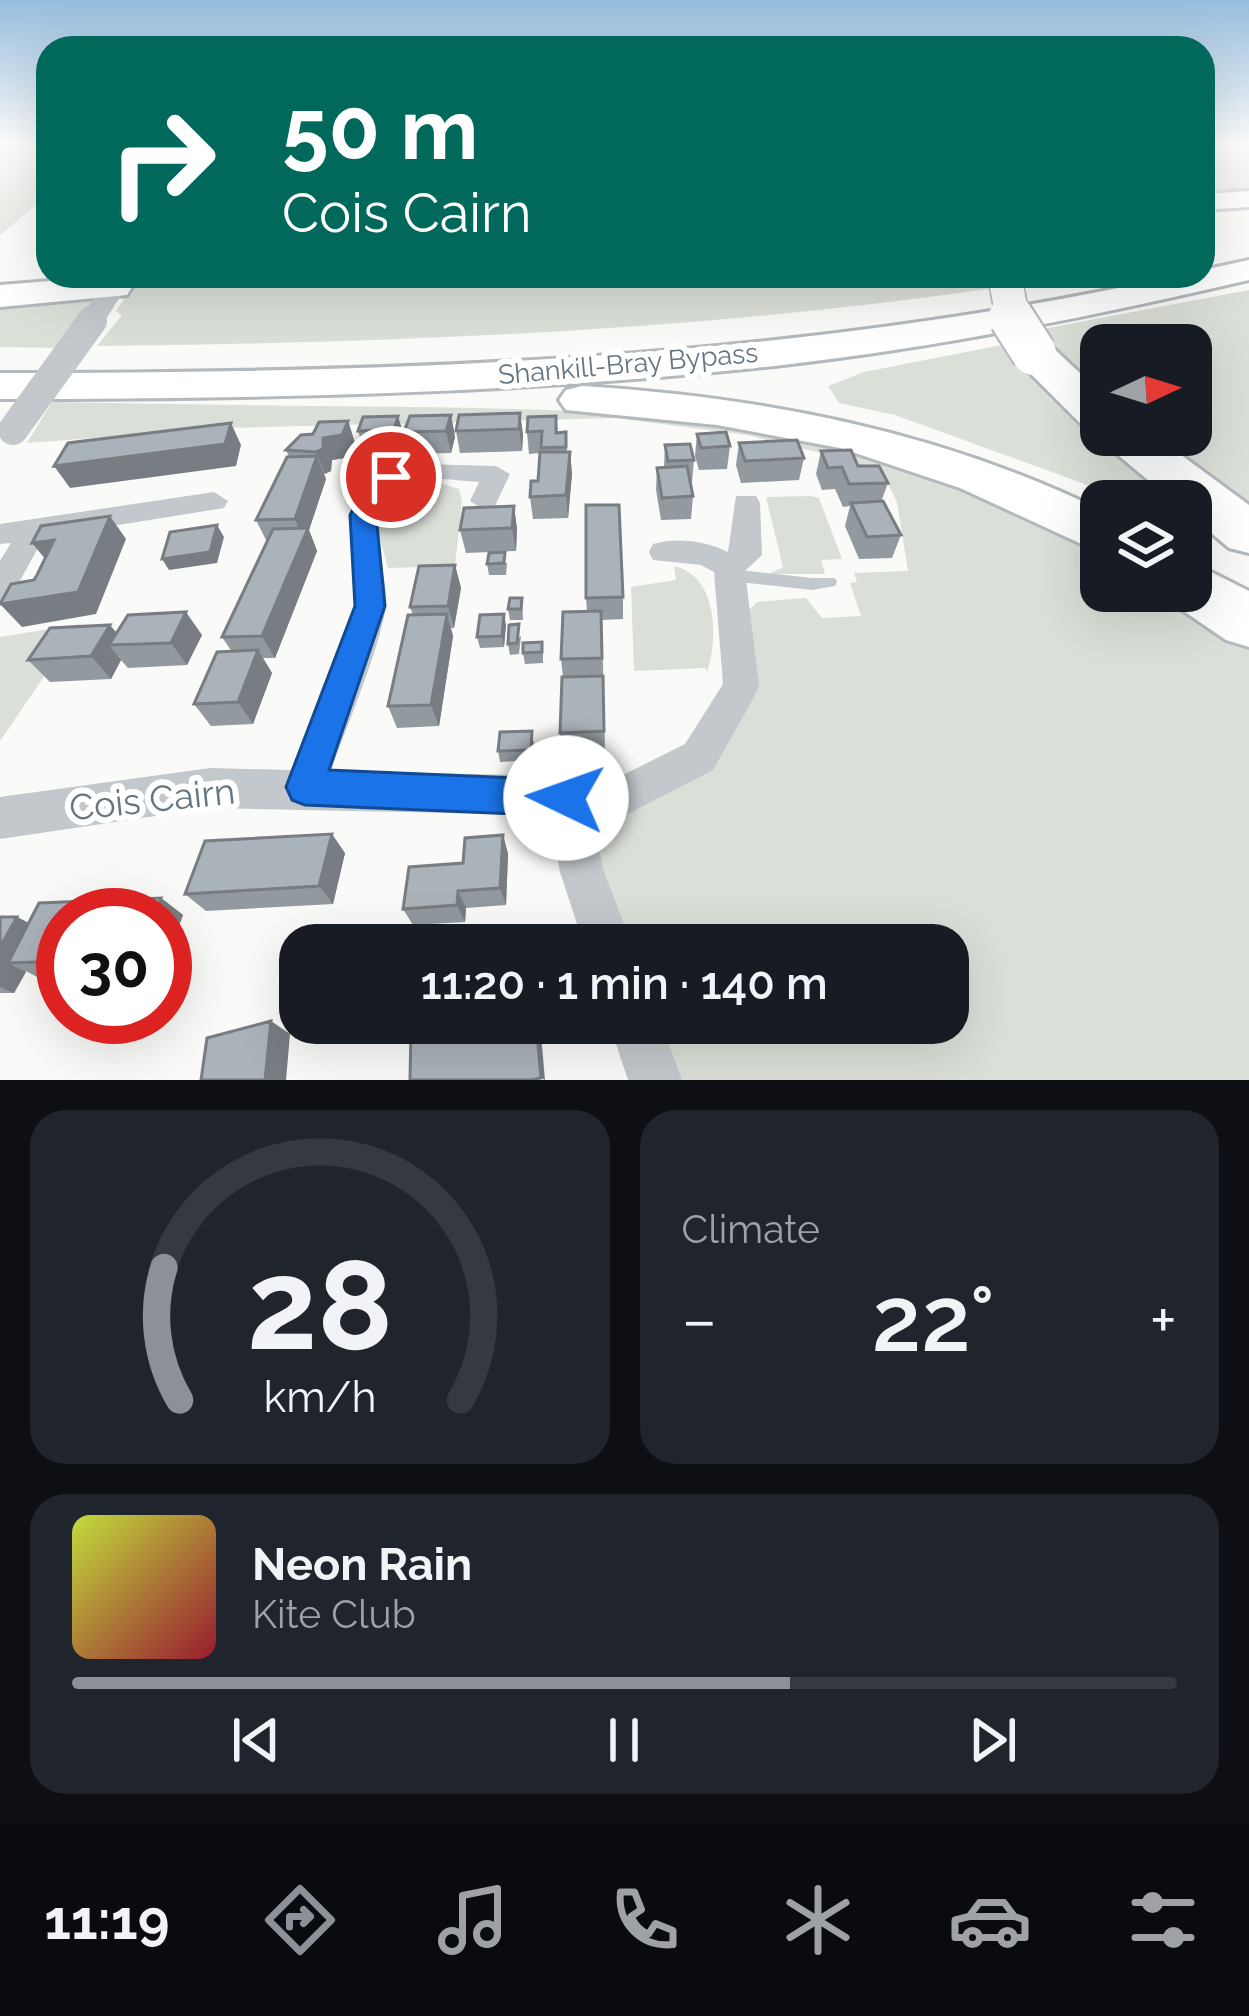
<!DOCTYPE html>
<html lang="en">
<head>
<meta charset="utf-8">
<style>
  body { margin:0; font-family:Raleway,sans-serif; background:#20242c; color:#f1f3f6; height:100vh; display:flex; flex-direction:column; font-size:45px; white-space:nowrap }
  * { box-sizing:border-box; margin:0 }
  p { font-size:39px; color:#9ea1a6 }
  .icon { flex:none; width:66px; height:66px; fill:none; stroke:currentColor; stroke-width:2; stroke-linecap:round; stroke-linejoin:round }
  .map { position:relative; height:1080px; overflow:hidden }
  .drawer { display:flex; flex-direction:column; gap:30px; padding:30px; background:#0d0f14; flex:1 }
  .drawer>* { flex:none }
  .hud { position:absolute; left:36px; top:36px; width:1179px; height:252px; border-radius:36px; box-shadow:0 12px 48px #0002; background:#00695c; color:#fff; overflow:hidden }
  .needle { width:78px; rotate:86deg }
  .fabs { position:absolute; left:1080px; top:324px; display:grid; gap:24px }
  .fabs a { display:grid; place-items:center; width:132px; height:132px; border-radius:24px; background:#171b24; box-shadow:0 12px 48px #0002; font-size:60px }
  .speed { position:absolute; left:36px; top:888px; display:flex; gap:24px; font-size:60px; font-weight:700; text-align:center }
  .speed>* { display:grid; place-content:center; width:156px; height:156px; border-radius:50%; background:#171b24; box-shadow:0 12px 48px #0002; line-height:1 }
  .speed .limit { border:18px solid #d22; background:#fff; color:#111 }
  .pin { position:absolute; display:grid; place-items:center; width:102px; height:102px; color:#fff; margin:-51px; border:6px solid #fff; border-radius:50%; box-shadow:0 3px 12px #0007 }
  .me { position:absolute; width:132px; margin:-66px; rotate:273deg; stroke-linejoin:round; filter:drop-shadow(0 0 9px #0008) }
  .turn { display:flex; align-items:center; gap:42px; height:252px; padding:0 48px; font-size:54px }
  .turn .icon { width:156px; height:156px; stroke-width:2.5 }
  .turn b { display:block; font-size:84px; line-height:102px }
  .big { font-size:90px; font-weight:600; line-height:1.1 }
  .drawer .widget { flex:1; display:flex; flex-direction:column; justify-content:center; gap:18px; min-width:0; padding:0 42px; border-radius:36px; background:#20242c }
  .drawer .dial { align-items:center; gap:0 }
  .dial svg { height:312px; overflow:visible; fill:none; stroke:#363941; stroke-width:7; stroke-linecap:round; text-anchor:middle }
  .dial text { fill:#f1f3f6; stroke:none }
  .song { display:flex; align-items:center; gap:36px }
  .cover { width:144px; height:144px; border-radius:18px; background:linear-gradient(135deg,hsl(70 70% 55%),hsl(350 70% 35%)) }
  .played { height:12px; border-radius:6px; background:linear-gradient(90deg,#8c9099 65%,#363941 65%) }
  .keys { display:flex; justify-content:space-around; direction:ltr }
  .heat { display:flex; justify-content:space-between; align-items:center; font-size:66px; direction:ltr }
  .drawer .tiles { flex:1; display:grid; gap:30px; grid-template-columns:1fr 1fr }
  .widget:last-child { grid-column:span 2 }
  .trip { position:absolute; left:279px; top:924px; width:690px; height:120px; border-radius:36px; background:#171b24; box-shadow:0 12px 48px #0002; font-weight:600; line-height:120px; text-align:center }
  .menu { display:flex; height:192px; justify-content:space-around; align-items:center; background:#090b0e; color:#9ea1a6 }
  .menu .icon { width:84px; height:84px }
  .menu .selected { color:#8c9099 }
  .menu b { font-size:54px; color:#f1f3f6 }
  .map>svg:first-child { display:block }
</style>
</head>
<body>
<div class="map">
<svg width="1249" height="1080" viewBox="0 0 1249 1080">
  <rect width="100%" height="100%" fill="#fafaf8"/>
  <path fill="#dadfd7" d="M0 143H48V195L0 235Z
    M1203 143H1249V196L1203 199Z
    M140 276H996L995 288C696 331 398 343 97 346L122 315 116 311Z
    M1249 290V510L1146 435H1191V345H1101V399L1061 359 1043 329Z
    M108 291 64 348 0 347V299Z
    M1012 343 1101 435 1189 501H1117L1082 483 895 415 839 403 828 386 864 372Z
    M52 402C173 404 294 406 416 407 540 409 665 410 787 437 895 460 995 499 1094 549L1101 553V591H1165L1249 647V1080H660L641 1023H948V945H614L588 822 713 761 749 610 757 602 806 598 822 618 861 616 850 583 857 582 854 573 908 571 897 502 889 486 854 461 747 435 616 418 228 428 27 443Z
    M437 482 459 489 462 501 455 566 388 568 375 521 379 503 407 485Z
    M810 496 819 498 842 559 821 560 825 574H769L783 567 766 497Z
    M674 566C717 576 719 636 707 672L705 668 634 671 631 587 676 580Z
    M80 624 0 741V637Z"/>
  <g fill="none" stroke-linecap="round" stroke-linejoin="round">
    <g stroke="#b4b9bd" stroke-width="6">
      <path id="motorway" d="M1249 191V207L1203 210V194Z
        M1249 260V280C1095 316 940 347 783 365 523 394 262 399 0 399V373C394 373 789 361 1175 276H1203V270Z
        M114 276 127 279 132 287 127 295 0 307V285Z
        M1034 341 1049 344 1101 393V432L1085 428 1019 362 1013 353 1019 344Z
        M582 386C762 397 938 431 1101 510V553L960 488 840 448 717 425 566 410 559 400 566 390Z
        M1101 432 1154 435 1249 505V553L1229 548 1191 516V501H1173L1106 445Z
        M1191 562 1249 591V647L1226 640 1169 601 1164 591H1191Z"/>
    </g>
    <path fill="#c3c8cc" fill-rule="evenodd" d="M730 569 812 578H835L837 582 835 586 812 590 730 581 724 579 722 575 724 571Z"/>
    <path fill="#c3c8cc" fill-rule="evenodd" d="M419 464 496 466 510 474 494 508 484 510 470 501 479 482C453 481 408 471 389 493 365 522 387 568 386 602 385 636 344 733 331 771L619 777 685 744 723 684 714 572 701 565 653 560 649 552 653 544C677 537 706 541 728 552L736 496H756L760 503 762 555 745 571 759 686 754 697 713 770 622 817 591 816 604 872 632 945H584L560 872 549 815 210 808 0 839V797L210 768 291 770 354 606 349 515 365 485 381 471Z
      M214 492 228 501 224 508 44 537 11 597 0 601V561L11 543 0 544V524Z
      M609 1023H661L682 1080H628Z"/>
    <path fill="#c3c8cc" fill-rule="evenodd" d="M109 276H133L101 327H83L79 321Z"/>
    <use href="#motorway" fill="#fff" fill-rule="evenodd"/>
    <g stroke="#b4b9bd" stroke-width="36" stroke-linecap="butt">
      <path id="motorway-bridge-far1" d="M1005 278 1013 320"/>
    </g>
    <g stroke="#b4b9bd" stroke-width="48" stroke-linecap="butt">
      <path id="motorway-bridge" d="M1011 317 1034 353"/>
    </g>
    <path stroke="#c3c8cc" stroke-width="30" d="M13 430 92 321"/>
    <use href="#motorway-bridge-far1" stroke="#fff" stroke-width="33"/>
    <use href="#motorway-bridge" stroke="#fff" stroke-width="44"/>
  </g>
  <path fill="#929a9f" d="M520 413 523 435 522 451 460 453 456 431Z
    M451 415 455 437 451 453 410 454 404 432Z
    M398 416 404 437 400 452 365 453 358 431Z
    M556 416 558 432H566L567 452H570L572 474 568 518 533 519 530 497 538 481 540 453 529 454 527 432Z
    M348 421 355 443 350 457 332 460 331 471 324 474 326 479 309 530 317 551 275 658H263L272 673 253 724 211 726 194 704 232 652 222 637 267 542 256 520 289 457 286 450 313 434Z
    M697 434 730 446 727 469 699 470 695 456Z
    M739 443 804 458 799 480 741 483 736 465Z
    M665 445 694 460 692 482H690L693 496 691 519 661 520 656 490 657 468 664 467Z
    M821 451 858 466 888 483 881 502 901 535 892 558 859 559 845 526 850 506 843 507 835 489 822 490 816 474Z
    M514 506 517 529 516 551 466 553 460 530Z
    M507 563 506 575H489L487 564Z
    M455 565 461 588 454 628H451L453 636 439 726 397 728 388 706 413 615 410 607Z
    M623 597V619L602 620 605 752 563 754 560 733 563 677 561 659 587 611 586 598Z
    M522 598 523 620H510L508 609Z
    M506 625 504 647 480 648 477 637Z
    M117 633 202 635 187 665 128 668 121 660 111 679 50 682 28 660Z
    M521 636 519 654 510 655 508 644Z
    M523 653H543V663L525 664Z
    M534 741 533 760 500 762 498 751Z
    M503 835 508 854 506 905 466 908 465 922 413 925 403 909Z
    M345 853 333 904 206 911 185 894Z
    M161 898 183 915 165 962V915H63V977L39 978 26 971 14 993H0V917H17L29 923 39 903Z"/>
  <path fill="#777d82" d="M520 413 523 435 522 451 519 429Z
    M451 415 455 437 451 453 446 431Z
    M398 416 404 437 400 452 394 430Z
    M348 421 355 443 350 457 332 460 331 471 325 474 316 452 323 438Z
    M231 423 241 445 236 466 70 488 54 466Z
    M570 452 572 474 568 518 566 495Z
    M317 456 326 479 309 530 317 551 275 658 262 636 303 538 295 519Z
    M514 506 517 529 516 551 512 528Z
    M110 516 126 539 96 614 22 627 0 604 78 592Z
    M217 525 224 537 217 563 169 570 162 559Z
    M54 540 51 566 32 543Z
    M455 565 461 588 454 628 448 606Z
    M186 612 202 635 187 665 171 643Z
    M447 614 453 636 439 726 431 705Z
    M504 614 506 625 504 647 502 636Z
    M110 625 127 645H109L121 660 111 679 91 656Z
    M258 650 272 673 253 724 238 702Z
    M332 834 345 853 333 904 319 886Z
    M503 835 508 854 506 905 500 888Z
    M458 891 466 908 465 922 457 905Z
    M161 898 183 915 165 962V915H154Z
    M17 917 47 933 8 963 26 972 14 993 0 987V947Z
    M271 1021 290 1034 286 1080H265Z
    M536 1023H540L545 1080 541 1078Z"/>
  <path fill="#aab3b9" stroke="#777d82" stroke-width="3" d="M520 413 519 429 456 431 459 415Z
    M451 415 446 431 404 432 410 416Z
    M398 416 394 430 358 431 363 417Z
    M556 416V433L566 432V447L541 448 542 431 527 432 528 417Z
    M348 421 342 435 323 438V449L316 452 286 450 301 435 313 434 319 422Z
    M231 423 225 444 54 466 68 443Z
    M726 432 730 446 701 448 697 434Z
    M797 440 804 458 745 461 739 443Z
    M690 444 694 460 668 461 665 445Z
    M851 450 858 466H879L888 483 849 484 842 467 828 468 821 451Z
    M540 452H570L566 495 530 497 531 481H538Z
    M317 456 295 519 256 520 287 457Z
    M687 466 693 496 662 498 657 468Z
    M883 501 901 535 867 537 851 503Z
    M586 505H619L623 597 586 598Z
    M514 506 512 528 460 530 464 508Z
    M110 516 78 592 0 604 11 584 34 580 37 575 54 540 32 543 41 526Z
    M217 525 210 552 162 559 170 532Z
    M308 528 262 636 222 637 273 529Z
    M505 552 504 563 487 564 489 553Z
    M455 565 448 606 410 607 419 566Z
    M510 598H522L521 609H508Z
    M601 611 602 658 561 659 563 612Z
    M186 612 171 643 109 645 128 615Z
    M447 614 431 705 388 706 408 615Z
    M504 614 502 636 477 637 480 615Z
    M519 624 517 643 508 644 509 625Z
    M110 625 91 656 28 660 50 628Z
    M542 642V652L523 653V643Z
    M258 650 238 702 194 704 217 652Z
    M603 676 604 731 560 733 562 677Z
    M532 731 531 750 498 751 500 732Z
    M332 834 319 886 185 894 205 841Z
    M503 835 500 888 458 891 457 905 403 909 409 867 463 863 465 838Z
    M161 898 154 915H63V961L8 963 39 903Z
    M0 917H17L0 947Z
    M529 939 530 945H502Z
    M271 1021 265 1080H201L207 1038Z
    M448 1023H536L541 1078 531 1080H410L411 1031Z"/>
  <linearGradient id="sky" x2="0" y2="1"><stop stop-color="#96bcdc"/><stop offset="0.49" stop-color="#fdfdfc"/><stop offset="1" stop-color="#fdfdfc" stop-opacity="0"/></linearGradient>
  <rect width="1249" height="294" fill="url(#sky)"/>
  <path fill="#1a73e8" stroke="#114b97" stroke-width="3" d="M391 469 403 477 385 495 376 515 385 606 329 770 566 780 579 785 585 798 579 811 566 816 305 805 292 800 286 787 355 606 350 515 366 485Z"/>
  <g text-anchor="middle" stroke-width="12" stroke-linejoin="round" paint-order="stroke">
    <g font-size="27" fill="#657683" stroke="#fff">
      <text transform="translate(628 364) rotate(-5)" y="9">Shankill-Bray Bypass</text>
    </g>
    <g font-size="36" fill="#657683" stroke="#fff">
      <text transform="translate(152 799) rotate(-6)" y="13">Cois Cairn</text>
    </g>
  </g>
</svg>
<div class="fabs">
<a><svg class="needle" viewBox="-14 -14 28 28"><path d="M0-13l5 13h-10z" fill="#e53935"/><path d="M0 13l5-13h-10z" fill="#9ea1a6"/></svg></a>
<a><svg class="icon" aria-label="layers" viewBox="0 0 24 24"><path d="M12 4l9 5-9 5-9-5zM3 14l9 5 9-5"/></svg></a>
</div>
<div class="speed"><div class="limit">30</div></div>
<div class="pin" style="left:391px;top:477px;background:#d93025"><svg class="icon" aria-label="arrive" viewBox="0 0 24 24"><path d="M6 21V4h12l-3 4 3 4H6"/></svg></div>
<svg class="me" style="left:566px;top:798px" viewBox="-20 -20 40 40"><circle r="19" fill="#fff"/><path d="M0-13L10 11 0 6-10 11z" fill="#1a73e8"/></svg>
<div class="trip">11:20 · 1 min · 140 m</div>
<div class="hud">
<div class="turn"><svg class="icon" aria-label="right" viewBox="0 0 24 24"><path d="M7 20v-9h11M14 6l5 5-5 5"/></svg><div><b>50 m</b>Cois Cairn</div></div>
</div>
</div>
<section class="drawer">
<div class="tiles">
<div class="widget dial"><svg viewBox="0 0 100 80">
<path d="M14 69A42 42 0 1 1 86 69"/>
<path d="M14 69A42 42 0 0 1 10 35" stroke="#8c9099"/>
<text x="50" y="56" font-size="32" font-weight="700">28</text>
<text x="50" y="72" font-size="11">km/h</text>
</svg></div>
<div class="widget"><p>Climate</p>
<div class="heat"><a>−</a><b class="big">22°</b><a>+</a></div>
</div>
<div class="widget">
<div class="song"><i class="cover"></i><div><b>Neon Rain</b><p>Kite Club</p></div></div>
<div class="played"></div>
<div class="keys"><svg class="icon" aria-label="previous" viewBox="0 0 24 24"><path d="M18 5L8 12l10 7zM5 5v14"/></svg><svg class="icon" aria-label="pause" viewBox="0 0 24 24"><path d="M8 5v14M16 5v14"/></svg><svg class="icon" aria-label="next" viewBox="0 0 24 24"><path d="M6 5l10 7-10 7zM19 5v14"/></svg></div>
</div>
</div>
</section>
<nav class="menu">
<b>11:19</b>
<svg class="icon selected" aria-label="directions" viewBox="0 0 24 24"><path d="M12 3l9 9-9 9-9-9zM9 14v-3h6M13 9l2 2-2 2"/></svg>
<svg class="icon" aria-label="music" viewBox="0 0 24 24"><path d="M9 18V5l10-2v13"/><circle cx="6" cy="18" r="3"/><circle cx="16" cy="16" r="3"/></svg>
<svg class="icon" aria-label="phone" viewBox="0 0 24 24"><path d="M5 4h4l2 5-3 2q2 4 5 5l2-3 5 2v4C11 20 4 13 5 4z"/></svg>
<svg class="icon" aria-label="climate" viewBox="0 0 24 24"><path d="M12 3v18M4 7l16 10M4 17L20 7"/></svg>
<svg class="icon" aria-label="car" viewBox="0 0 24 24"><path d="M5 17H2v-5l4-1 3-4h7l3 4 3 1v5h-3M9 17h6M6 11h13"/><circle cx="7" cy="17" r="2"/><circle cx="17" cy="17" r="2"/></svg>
<svg class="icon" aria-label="filters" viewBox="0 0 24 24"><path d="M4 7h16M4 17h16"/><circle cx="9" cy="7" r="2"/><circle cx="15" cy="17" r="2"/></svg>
</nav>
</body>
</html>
